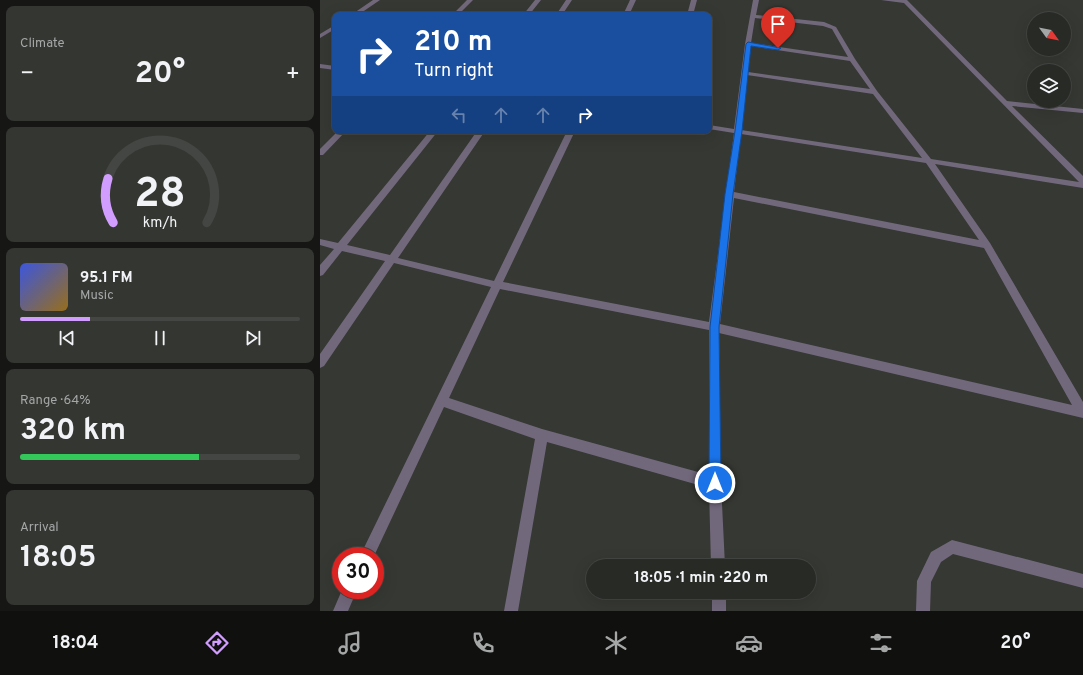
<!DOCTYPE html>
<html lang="en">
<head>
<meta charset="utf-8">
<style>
  body { margin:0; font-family:Overpass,sans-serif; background:#343632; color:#f1f3f6; height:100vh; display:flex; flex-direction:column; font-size:15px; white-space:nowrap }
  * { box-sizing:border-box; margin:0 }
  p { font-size:13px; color:#a5a7a7 }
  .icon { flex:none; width:22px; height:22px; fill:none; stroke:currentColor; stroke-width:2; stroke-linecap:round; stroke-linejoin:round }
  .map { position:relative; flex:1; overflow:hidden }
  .panel { display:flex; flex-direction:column; gap:6px; padding:6px; background:#161715; width:320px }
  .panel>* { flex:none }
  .banner { position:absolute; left:12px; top:12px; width:380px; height:122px; border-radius:8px; box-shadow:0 4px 16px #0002,0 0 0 1px #444643; background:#1a4fa0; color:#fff; overflow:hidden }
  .needle { width:26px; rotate:123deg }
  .tools { position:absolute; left:707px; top:12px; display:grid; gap:8px }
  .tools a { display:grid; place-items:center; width:44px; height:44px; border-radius:50%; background:#282a26; box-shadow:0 4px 16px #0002,0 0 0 1px #444643; font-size:20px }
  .speed { position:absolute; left:12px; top:547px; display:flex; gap:8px; font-size:20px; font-weight:700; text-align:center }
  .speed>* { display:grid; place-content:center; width:52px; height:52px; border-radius:50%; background:#282a26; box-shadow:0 4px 16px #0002,0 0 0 1px #444643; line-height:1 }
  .speed .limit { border:6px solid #d22; background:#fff; color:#111 }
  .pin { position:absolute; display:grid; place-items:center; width:34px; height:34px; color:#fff; margin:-41px -17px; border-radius:50% 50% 50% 0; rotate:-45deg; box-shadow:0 0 4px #0007 }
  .pin .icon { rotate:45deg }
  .me { position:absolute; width:44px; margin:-22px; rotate:0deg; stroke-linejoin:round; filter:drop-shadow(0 0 3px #0008) }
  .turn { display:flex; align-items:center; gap:14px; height:84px; padding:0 16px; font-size:18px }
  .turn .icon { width:52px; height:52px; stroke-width:2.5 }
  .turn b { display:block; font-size:28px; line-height:34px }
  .lanes { display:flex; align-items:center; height:38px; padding:0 16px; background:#0003; justify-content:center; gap:20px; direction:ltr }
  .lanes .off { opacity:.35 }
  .big { font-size:30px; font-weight:700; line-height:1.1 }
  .panel .widget { flex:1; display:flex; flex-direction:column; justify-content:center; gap:6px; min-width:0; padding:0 14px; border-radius:8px; background:#343632 }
  .panel .dial { align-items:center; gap:0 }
  .dial svg { height:104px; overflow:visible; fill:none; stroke:#444643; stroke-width:7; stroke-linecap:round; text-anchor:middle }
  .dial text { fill:#f1f3f6; stroke:none }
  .song { display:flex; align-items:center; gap:12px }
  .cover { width:48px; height:48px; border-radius:6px; background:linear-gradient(135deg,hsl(230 70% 55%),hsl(40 70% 35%)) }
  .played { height:4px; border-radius:2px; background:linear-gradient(90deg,#d19dfe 25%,#444643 25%) }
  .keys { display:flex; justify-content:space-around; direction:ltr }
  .heat { display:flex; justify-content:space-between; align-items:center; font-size:22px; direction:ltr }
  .charge { height:6px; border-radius:3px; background:linear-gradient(90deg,#34c759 64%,#444643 0) }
  .trip { position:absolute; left:266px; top:559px; width:230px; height:40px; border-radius:20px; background:#282a26; box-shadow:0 4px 16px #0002,0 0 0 1px #444643; font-weight:700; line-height:40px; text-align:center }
  .menu { display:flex; height:64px; justify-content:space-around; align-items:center; background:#10110f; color:#a5a7a7 }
  .menu .icon { width:28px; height:28px }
  .menu .on { color:#d19dfe }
  .menu b { font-size:18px; color:#f1f3f6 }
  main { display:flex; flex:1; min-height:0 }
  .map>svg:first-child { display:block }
</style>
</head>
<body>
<main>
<section class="panel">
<div class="widget"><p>Climate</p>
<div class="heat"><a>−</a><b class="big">20°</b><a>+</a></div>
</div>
<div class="widget dial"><svg viewBox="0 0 100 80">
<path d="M14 69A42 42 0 1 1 86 69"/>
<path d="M14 69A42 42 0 0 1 10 35" stroke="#d19dfe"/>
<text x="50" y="56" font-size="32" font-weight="700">28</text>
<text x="50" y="72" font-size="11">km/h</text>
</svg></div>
<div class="widget">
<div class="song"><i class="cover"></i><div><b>95.1 FM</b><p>Music</p></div></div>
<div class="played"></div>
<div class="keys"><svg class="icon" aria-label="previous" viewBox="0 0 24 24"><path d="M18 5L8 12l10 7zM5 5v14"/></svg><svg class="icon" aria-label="pause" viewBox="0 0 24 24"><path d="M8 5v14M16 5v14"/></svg><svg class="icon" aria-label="next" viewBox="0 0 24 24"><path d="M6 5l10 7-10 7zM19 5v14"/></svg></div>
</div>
<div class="widget"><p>Range · 64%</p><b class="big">320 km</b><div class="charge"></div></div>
<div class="widget"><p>Arrival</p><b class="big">18:05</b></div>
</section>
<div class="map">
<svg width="763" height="611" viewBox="0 0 763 611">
  <rect width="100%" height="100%" fill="#363833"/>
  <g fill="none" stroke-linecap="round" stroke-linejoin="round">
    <path fill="#72687c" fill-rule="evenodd" d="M53 0H60L38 15H31Z
      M147 0H153L138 15H132Z
      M215 0H221L209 15H203Z
      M246 0H252L242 15H236Z
      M310 0H316L309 15H303Z
      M371 0H377L373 15H367Z
      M433 0H439L436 15 504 22 516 27 535 59 557 91 611 159 759 182 584 3 561 0H587L687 101 763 109V113L692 106 763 176V188L615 164 670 243 763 402V418L399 333 401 483 405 566H391L389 488 227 442 198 611H184L215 439 124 407 54 556H40L171 287 74 263 4 366 0 368V354L65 261 22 251 3 275 0 276V265L14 249 0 245V239L18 243 110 131H118L27 245 70 255 157 131H165L78 258 174 281 247 131H255L183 282 389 322 414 133 389 129V125L414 129 425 44ZM435 18 503 26 512 29 528 57 431 43ZM431 46 530 61 550 89 428 72ZM427 75 553 94 602 158 421 130ZM421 134 606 163 659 240 414 192ZM414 198 664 248 752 405 400 324ZM180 289 389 330V475L222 429 129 398Z
      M15 25V29L0 38V34Z
      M0 64 15 66V70L0 68Z
      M18 131H26L3 155H0V149Z
      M632 540 763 574V588L633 554 621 562 611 582 610 611H596L597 581 611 552Z
      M22 590H37L28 611H13Z
      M392 592H406V611H392Z"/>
  </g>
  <path fill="#1a73e8" stroke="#114b97" d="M428 42 461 48 458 50 431 46 422 131 413 194 399 327 401 483 399 487 395 488 391 487 389 483 390 327 405 194 415 131 426 44Z"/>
</svg>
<div class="tools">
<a><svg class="needle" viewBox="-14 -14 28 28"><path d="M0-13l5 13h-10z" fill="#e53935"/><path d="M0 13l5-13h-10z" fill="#a5a7a7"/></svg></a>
<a><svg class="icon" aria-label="layers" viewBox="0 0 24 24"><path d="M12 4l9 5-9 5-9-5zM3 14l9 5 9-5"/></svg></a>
</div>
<div class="speed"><div class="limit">30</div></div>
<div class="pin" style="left:458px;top:48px;background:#d93025"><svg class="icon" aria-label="arrive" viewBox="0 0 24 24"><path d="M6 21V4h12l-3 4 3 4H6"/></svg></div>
<svg class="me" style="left:395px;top:483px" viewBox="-20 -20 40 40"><circle r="17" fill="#1a73e8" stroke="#fff" stroke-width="3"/><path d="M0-11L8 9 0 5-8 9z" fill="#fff"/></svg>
<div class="trip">18:05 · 1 min · 220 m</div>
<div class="banner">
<div class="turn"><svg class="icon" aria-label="right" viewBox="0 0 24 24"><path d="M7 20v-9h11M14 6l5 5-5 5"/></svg><div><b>210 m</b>Turn right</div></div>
<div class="lanes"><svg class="icon off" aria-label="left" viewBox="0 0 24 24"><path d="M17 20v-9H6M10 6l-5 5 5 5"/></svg><svg class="icon off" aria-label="ahead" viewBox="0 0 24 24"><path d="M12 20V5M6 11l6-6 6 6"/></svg><svg class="icon off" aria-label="ahead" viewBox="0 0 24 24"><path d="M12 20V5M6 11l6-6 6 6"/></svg><svg class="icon" aria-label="right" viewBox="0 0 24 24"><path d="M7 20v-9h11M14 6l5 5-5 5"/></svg></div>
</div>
</div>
</main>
<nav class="menu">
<b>18:04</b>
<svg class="icon on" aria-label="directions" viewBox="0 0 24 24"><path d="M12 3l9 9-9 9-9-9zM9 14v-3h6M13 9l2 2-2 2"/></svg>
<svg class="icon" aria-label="music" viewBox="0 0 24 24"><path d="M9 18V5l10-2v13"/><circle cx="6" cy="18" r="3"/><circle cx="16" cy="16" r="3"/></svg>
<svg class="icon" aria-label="phone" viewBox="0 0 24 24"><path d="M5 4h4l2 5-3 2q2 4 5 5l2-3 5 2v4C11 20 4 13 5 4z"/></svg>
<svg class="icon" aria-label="climate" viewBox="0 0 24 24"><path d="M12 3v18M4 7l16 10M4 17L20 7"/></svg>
<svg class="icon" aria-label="car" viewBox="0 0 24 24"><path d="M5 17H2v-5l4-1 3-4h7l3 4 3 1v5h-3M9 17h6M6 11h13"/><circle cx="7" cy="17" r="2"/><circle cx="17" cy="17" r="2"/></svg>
<svg class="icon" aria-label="filters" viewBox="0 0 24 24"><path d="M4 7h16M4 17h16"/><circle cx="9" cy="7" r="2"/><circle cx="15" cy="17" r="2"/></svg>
<b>20°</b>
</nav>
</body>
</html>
